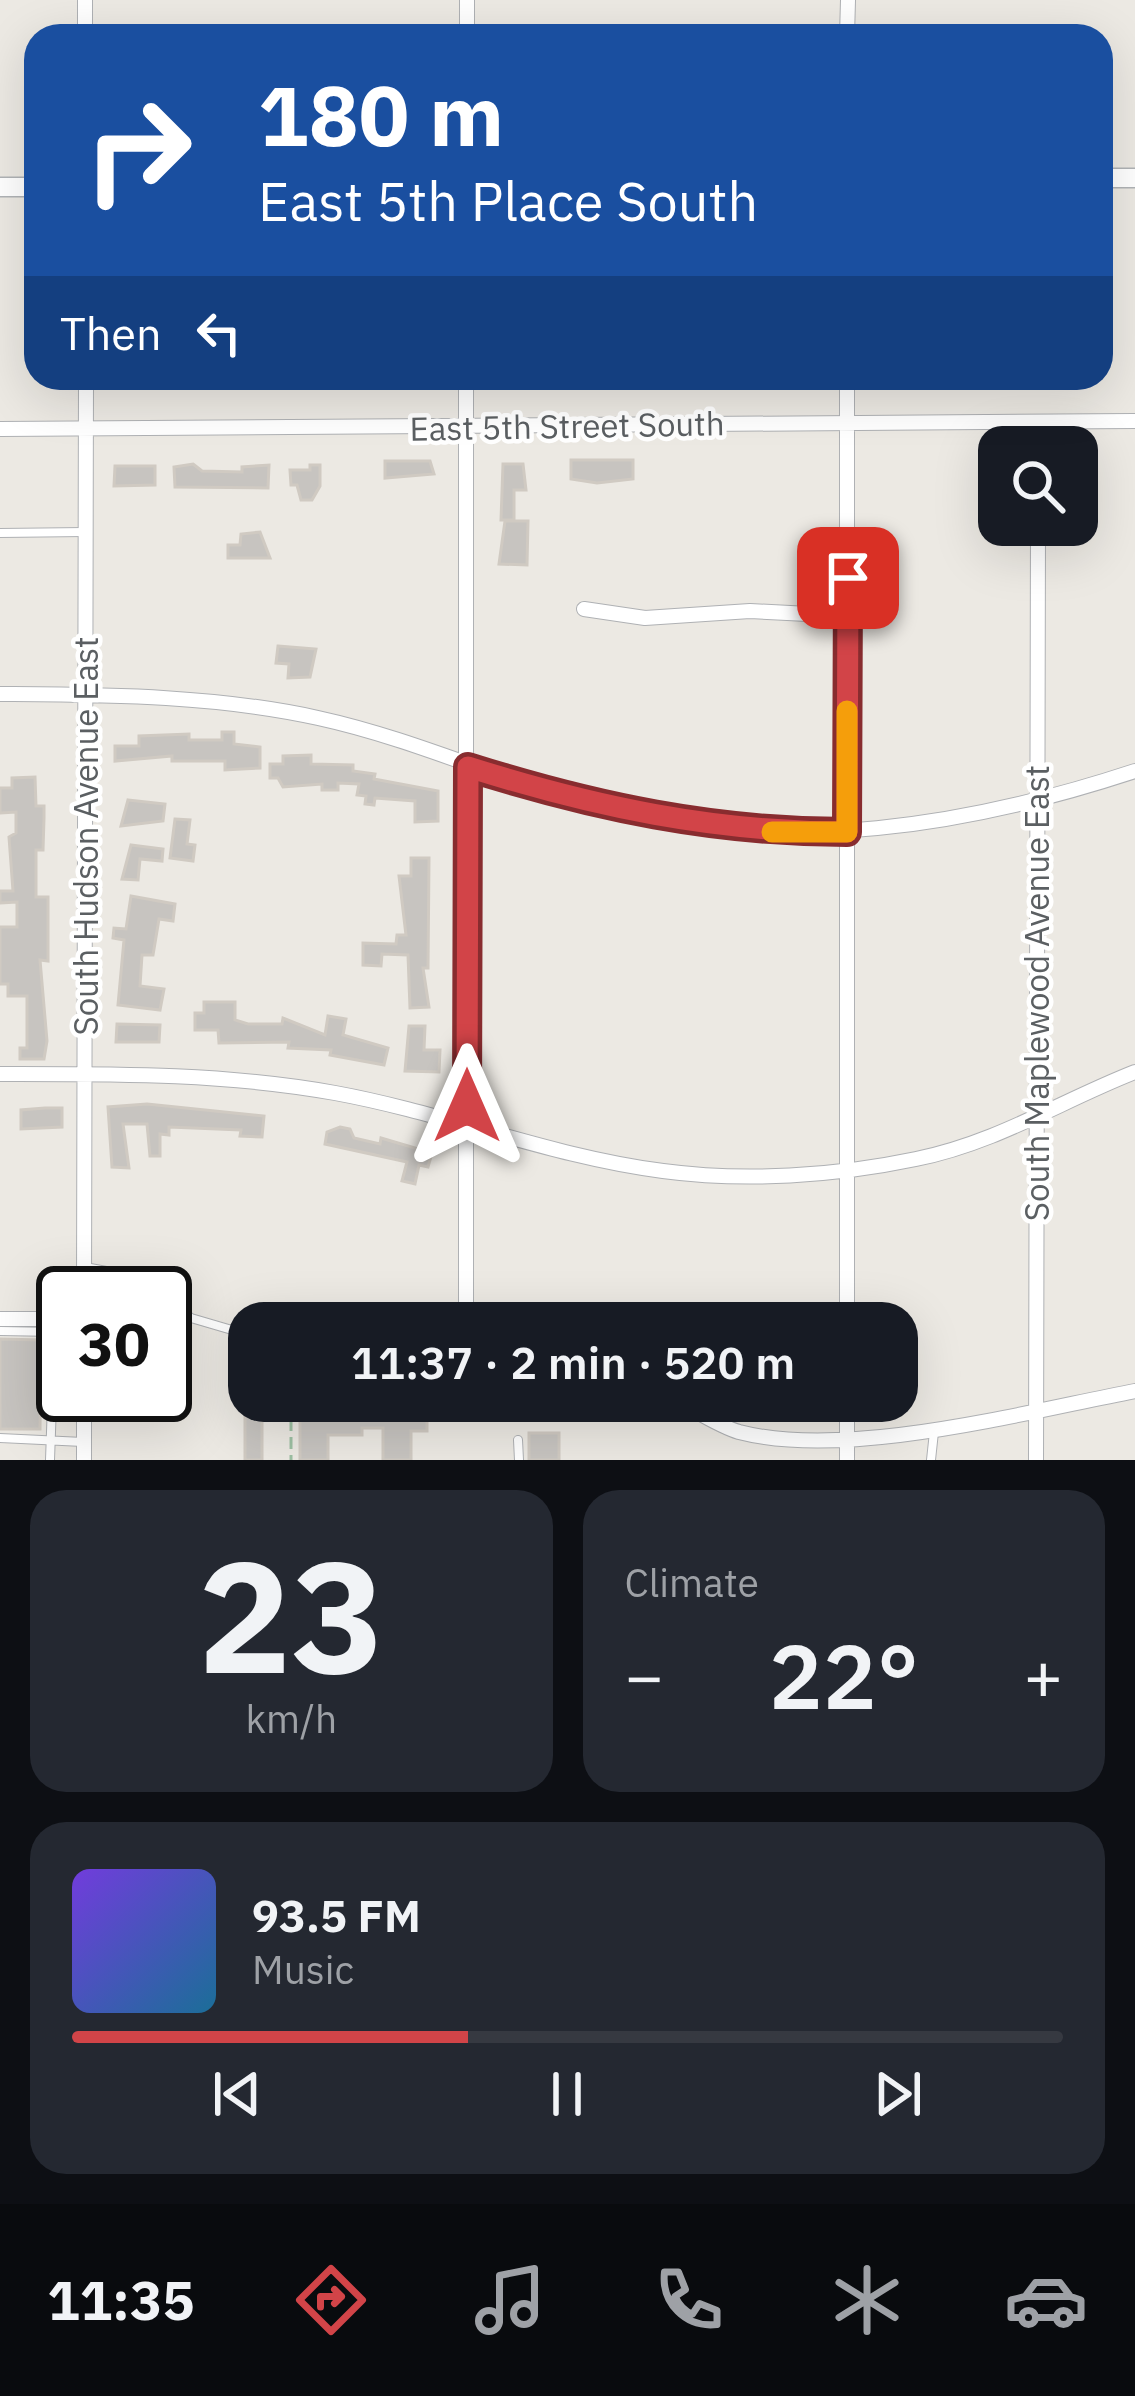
<!DOCTYPE html>
<html lang="en">
<head>
<meta charset="utf-8">
<style>
  body { margin:0; font-family:"IBM Plex Sans",sans-serif; background:#242831; color:#f1f3f6; height:100vh; display:flex; flex-direction:column; font-size:45px; white-space:nowrap }
  * { box-sizing:border-box; margin:0 }
  p { font-size:39px; color:#9ea1a6 }
  .icon { flex:none; width:66px; height:66px; fill:none; stroke:currentColor; stroke-width:2; stroke-linecap:round; stroke-linejoin:round }
  .map { position:relative; height:1460px; overflow:hidden }
  .side { display:flex; flex-direction:column; gap:30px; padding:30px; background:#0d0f14; flex:1 }
  .side>* { flex:none }
  .hud { position:absolute; left:24px; top:24px; width:1089px; height:366px; border-radius:36px; box-shadow:0 12px 48px #0002; background:#1a4fa0; color:#fff; overflow:hidden }
  .tools { position:absolute; left:978px; top:426px; display:grid; gap:24px }
  .tools a { display:grid; place-items:center; width:120px; height:120px; border-radius:24px; background:#171b24; box-shadow:0 12px 48px #0002; font-size:60px }
  .speed { position:absolute; left:36px; top:1266px; display:flex; gap:24px; font-size:60px; font-weight:700; text-align:center }
  .speed>* { display:grid; place-content:center; width:156px; height:156px; border-radius:50%; background:#171b24; box-shadow:0 12px 48px #0002; line-height:1 }
  .speed .limit { border:6px solid #111; border-radius:18px; background:#fff; color:#111 }
  .pin { position:absolute; display:grid; place-items:center; width:102px; height:102px; color:#fff; margin:-51px; border-radius:24px; box-shadow:0 6px 18px #0006 }
  .me { position:absolute; width:132px; margin:-66px; rotate:0deg; stroke-linejoin:round; filter:drop-shadow(0 0 9px #0008) }
  .turn { display:flex; align-items:center; gap:42px; height:252px; padding:0 36px; font-size:54px }
  .turn .icon { width:156px; height:156px; stroke-width:2.5 }
  .turn b { display:block; font-size:84px; line-height:102px }
  .then { display:flex; align-items:center; height:114px; padding:0 36px; background:#0003; gap:24px; font-size:45px }
  .big { font-size:90px; font-weight:600; line-height:1.1 }
  .side .widget { flex:1; display:flex; flex-direction:column; justify-content:center; gap:18px; min-width:0; padding:0 42px; border-radius:36px; background:#242831 }
  .side .dial { align-items:center; gap:0 }
  .dial b { font-size:156px; line-height:1 }
  .song { display:flex; align-items:center; gap:36px }
  .cover { width:144px; height:144px; border-radius:18px; background:linear-gradient(135deg,hsl(260 70% 55%),hsl(200 70% 35%)) }
  .played { height:12px; border-radius:6px; background:linear-gradient(90deg,#d24448 40%,#363941 40%) }
  .keys { display:flex; justify-content:space-around; direction:ltr }
  .heat { display:flex; justify-content:space-between; align-items:center; font-size:66px; direction:ltr }
  .side .tiles { flex:1; display:grid; gap:30px; grid-template-columns:1fr 1fr }
  .widget:last-child { grid-column:span 2 }
  .trip { position:absolute; left:228px; top:1302px; width:690px; height:120px; border-radius:36px; background:#171b24; box-shadow:0 12px 48px #0002; font-weight:600; line-height:120px; text-align:center }
  .dock { display:flex; height:192px; justify-content:space-around; align-items:center; background:#090b0e; color:#9ea1a6 }
  .dock .icon { width:84px; height:84px }
  .dock .selected { color:#d24448 }
  .dock b { font-size:54px; color:#f1f3f6 }
  .map>svg:first-child { display:block }
</style>
</head>
<body>
<div class="map">
<svg width="1135" height="1460" viewBox="0 0 1135 1460">
  <rect width="100%" height="100%" fill="#ece9e3"/>
  <path fill="#c7c4c0" stroke="#d0cac2" stroke-width="3" d="M571 460H633V479L597 483 571 479Z
    M385 461H430L434 474 385 478Z
    M193 464 202 471 242 472V467L269 465 268 488 175 487 174 467Z
    M503 464H523L526 490H514V520H501Z
    M310 465H320V486L312 500H301L297 485H291L290 470H310Z
    M115 466H155V485L114 486Z
    M505 521H528L527 565 499 564Z
    M260 532 270 558H228V545H240L241 534Z
    M278 646 316 649 310 677 288 678 289 664 276 663Z
    M222 732H234V744L260 747V768L225 770V761H172V756L115 761V746H139V736L189 734V740H222Z
    M311 755V764L353 765V771L375 774 374 779 438 791V821L415 822V801L375 798 374 805 365 804 366 796 357 795 359 784 338 783V790H322V784L283 787 278 778H270V764H283V756Z
    M35 777 36 806H44V818L43 850H36V897H48V961L40 960 47 1041 44 1059H20V1048H27V996H8V984H0V927H17V902L0 903V891H13L9 837 16 833V812L0 813V788H12V778Z
    M128 800 165 804 163 821 121 826Z
    M175 819 190 820 187 844 195 845 193 861 170 858Z
    M131 845 163 849 162 861 140 859 138 880 122 879Z
    M411 858H429L428 968H423L429 1007 410 1008 408 955 382 954 381 966 363 965V943L396 944 397 935H406L399 876H411Z
    M131 896 175 904 173 921 159 919 153 955H142L140 986 164 989 160 1010 118 1005 124 940 113 938 114 928 126 929Z
    M204 1002H235V1020L248 1024H282L283 1018 325 1035 328 1016 346 1019 343 1035 388 1048 384 1065 330 1055 331 1050 288 1048 289 1042 219 1043 218 1030H195V1013H204Z
    M117 1024 160 1025 159 1042H116Z
    M409 1026H425L424 1050H440L439 1072 405 1071Z
    M147 1104 264 1116 262 1137 240 1136 241 1130 169 1127V1135L160 1134V1156H150L147 1124H123L129 1168 112 1167 108 1107Z
    M45 1108H62V1127L21 1129V1110Z
    M340 1127 350 1129 354 1138 380 1144 381 1138 432 1153 428 1167 419 1165 415 1184 402 1181 407 1162 325 1144 327 1132Z
    M0 1339 41 1340 40 1429H0Z
    M300 1401H427V1431H411V1460H383V1428H362V1435H328V1460H300Z
    M245 1412H262V1460H245Z
    M529 1433H559V1460H529Z"/>
  <g fill="none" stroke-linecap="round" stroke-linejoin="round">
    <g stroke="#afb1b4" stroke-width="10">
      <path id="lane" d="M0 533 85 532
        M85 1267 149 1279 156 1290 148 1293
        M86 1288 145 1293
        M165 1298 191 1318 249 1335
        M0 1331 55 1332
        M54 1413 83 1415
        M0 1438 83 1442
        M518 1440 519 1460
        M50 1460 55 1319
        M931 1460 934 1432"/>
    </g>
    <g stroke="#afb1b4" stroke-width="16">
      <path id="street" d="M85 0V36
        M467 36V0
        M847 36 848 0
        M0 429 1135 421
        M1038 447V422
        M584 609 645 618 750 611 847 616
        M0 694C107 695 213 695 318 718 419 740 514 786 614 811 791 854 965 827 1135 771
        M0 1074C113 1074 224 1073 335 1093 445 1113 552 1157 663 1171 745 1182 835 1176 916 1159 996 1143 1061 1101 1135 1072
        M84 1293 86 378
        M0 1319H63
        M466 1323V378
        M847 1323V378
        M84 1395V1460
        M847 1401V1460
        M681 1403C700 1413 719 1426 739 1432 847 1460 1025 1412 1135 1391
        M1036 1460 1038 525"/>
    </g>
    <g stroke="#b0b3b6" stroke-width="21">
      <path id="secondary" d="M1101 178H1135
        M0 187H36"/>
    </g>
    <path stroke="#9dc0a3" stroke-width="3" stroke-dasharray="12 6" stroke-linecap="butt" d="M291 1401V1460"/>
    <use href="#lane" stroke="#fff" stroke-width="8"/>
    <use href="#street" stroke="#fff" stroke-width="14"/>
    <use href="#secondary" stroke="#fff" stroke-width="18"/>
  </g>
  <g fill="none" stroke-linecap="round" stroke-linejoin="round">
    <g stroke="#882c2f" stroke-width="30">
      <path id="route" d="M467 1106 468 767C595 807 714 832 847 832L848 578"/>
    </g>
    <use href="#route" stroke="#d24448" stroke-width="21"/>
    <path stroke="#f59e0b" stroke-width="21" d="M772 832H847V711"/>
  </g>
  <g text-anchor="middle" stroke-width="9" stroke-linejoin="round" paint-order="stroke">
    <g font-size="33" fill="#5b5f62" stroke="#fff">
      <text transform="translate(567 426) rotate(-1)" y="12">East 5th Street South</text>
      <text transform="translate(86 836) rotate(-90)" y="12">South Hudson Avenue East</text>
      <text transform="translate(1037 993) rotate(-90)" y="12">South Maplewood Avenue East</text>
    </g>
  </g>
</svg>
<div class="tools">
<a><svg class="icon" aria-label="search" viewBox="0 0 24 24"><circle cx="10" cy="10" r="6"/><path d="M15 15l6 6"/></svg></a>
</div>
<div class="speed"><div class="limit">30</div></div>
<div class="pin" style="left:848px;top:578px;background:#d93025"><svg class="icon" aria-label="arrive" viewBox="0 0 24 24"><path d="M6 21V4h12l-3 4 3 4H6"/></svg></div>
<svg class="me" style="left:467px;top:1106px" viewBox="-20 -20 40 40"><path d="M0-17L14 15 0 8-14 15z" fill="#d24448" stroke="#fff" stroke-width="4"/></svg>
<div class="trip">11:37 · 2 min · 520 m</div>
<div class="hud">
<div class="turn"><svg class="icon" aria-label="right" viewBox="0 0 24 24"><path d="M7 20v-9h11M14 6l5 5-5 5"/></svg><div><b>180 m</b>East 5th Place South</div></div>
<div class="then">Then<svg class="icon" aria-label="left" viewBox="0 0 24 24"><path d="M17 20v-9H6M10 6l-5 5 5 5"/></svg></div>
</div>
</div>
<section class="side">
<div class="tiles">
<div class="widget dial"><b>23</b><p>km/h</p></div>
<div class="widget"><p>Climate</p>
<div class="heat"><a>−</a><b class="big">22°</b><a>+</a></div>
</div>
<div class="widget">
<div class="song"><i class="cover"></i><div><b>93.5 FM</b><p>Music</p></div></div>
<div class="played"></div>
<div class="keys"><svg class="icon" aria-label="previous" viewBox="0 0 24 24"><path d="M18 5L8 12l10 7zM5 5v14"/></svg><svg class="icon" aria-label="pause" viewBox="0 0 24 24"><path d="M8 5v14M16 5v14"/></svg><svg class="icon" aria-label="next" viewBox="0 0 24 24"><path d="M6 5l10 7-10 7zM19 5v14"/></svg></div>
</div>
</div>
</section>
<nav class="dock">
<b>11:35</b>
<svg class="icon selected" aria-label="directions" viewBox="0 0 24 24"><path d="M12 3l9 9-9 9-9-9zM9 14v-3h6M13 9l2 2-2 2"/></svg>
<svg class="icon" aria-label="music" viewBox="0 0 24 24"><path d="M9 18V5l10-2v13"/><circle cx="6" cy="18" r="3"/><circle cx="16" cy="16" r="3"/></svg>
<svg class="icon" aria-label="phone" viewBox="0 0 24 24"><path d="M5 4h4l2 5-3 2q2 4 5 5l2-3 5 2v4C11 20 4 13 5 4z"/></svg>
<svg class="icon" aria-label="climate" viewBox="0 0 24 24"><path d="M12 3v18M4 7l16 10M4 17L20 7"/></svg>
<svg class="icon" aria-label="car" viewBox="0 0 24 24"><path d="M5 17H2v-5l4-1 3-4h7l3 4 3 1v5h-3M9 17h6M6 11h13"/><circle cx="7" cy="17" r="2"/><circle cx="17" cy="17" r="2"/></svg>
</nav>
</body>
</html>
